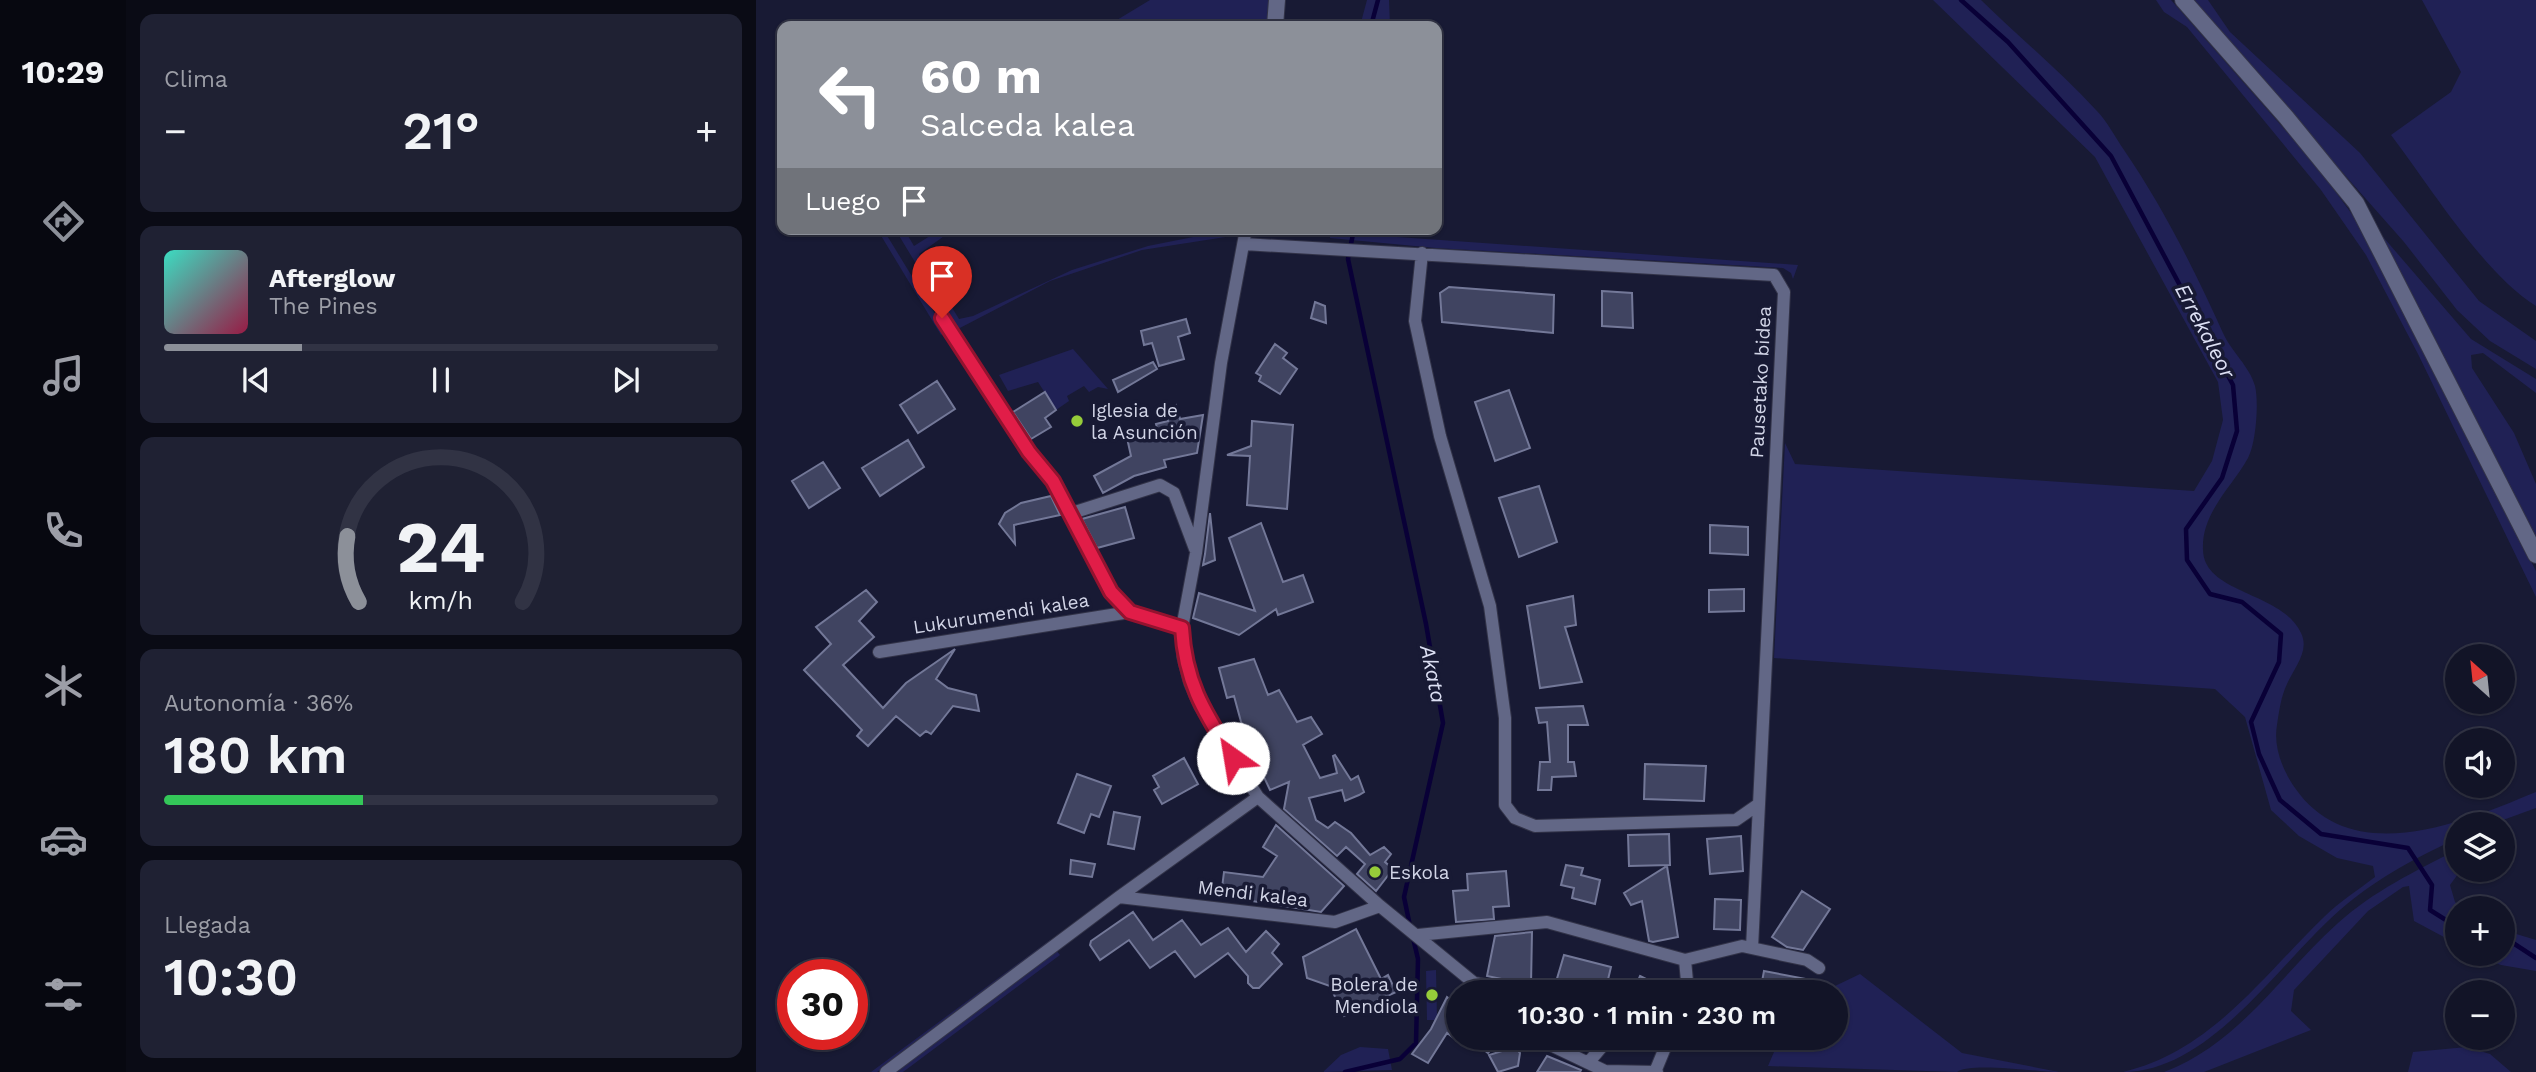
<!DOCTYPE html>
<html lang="es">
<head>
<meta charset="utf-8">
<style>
  body { margin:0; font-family:"Work Sans",sans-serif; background:#1f2133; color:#f1f3f6; height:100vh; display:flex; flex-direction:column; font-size:26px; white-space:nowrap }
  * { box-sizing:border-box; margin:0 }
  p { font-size:23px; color:#9c9ea7 }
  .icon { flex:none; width:38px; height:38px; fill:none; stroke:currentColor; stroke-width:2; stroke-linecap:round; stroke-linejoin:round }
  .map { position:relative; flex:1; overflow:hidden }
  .sheet { display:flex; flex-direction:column; gap:14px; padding:14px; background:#0a0b15; width:630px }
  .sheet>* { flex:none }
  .banner { position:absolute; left:21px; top:21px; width:665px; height:214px; border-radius:14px; box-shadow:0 2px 5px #0004,0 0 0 2px #313344; background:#8c9099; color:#fff; overflow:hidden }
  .needle { width:46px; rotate:333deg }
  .tools { position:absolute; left:1689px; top:644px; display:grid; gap:14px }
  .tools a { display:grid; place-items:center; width:70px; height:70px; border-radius:50%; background:#121427; box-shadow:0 2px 5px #0004,0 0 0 2px #313344; font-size:35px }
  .speed { position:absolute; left:21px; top:959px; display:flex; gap:14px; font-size:35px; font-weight:700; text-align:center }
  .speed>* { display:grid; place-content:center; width:91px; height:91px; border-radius:50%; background:#121427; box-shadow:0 2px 5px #0004,0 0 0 2px #313344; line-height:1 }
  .speed .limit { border:10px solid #d22; background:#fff; color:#111 }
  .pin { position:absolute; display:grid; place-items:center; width:60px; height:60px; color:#fff; margin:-72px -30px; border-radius:50% 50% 50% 0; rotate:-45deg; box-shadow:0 0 7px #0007 }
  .pin .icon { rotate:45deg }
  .me { position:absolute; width:77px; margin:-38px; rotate:328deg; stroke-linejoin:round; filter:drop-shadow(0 0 5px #0008) }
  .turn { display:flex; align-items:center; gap:24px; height:147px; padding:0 28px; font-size:32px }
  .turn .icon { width:91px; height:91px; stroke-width:2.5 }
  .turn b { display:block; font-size:49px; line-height:60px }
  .then { display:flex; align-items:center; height:66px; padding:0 28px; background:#0003; gap:14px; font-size:26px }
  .big { font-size:52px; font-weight:600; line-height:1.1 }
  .sheet .card { flex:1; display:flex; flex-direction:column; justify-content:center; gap:10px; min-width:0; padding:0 24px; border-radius:14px; background:#1f2133 }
  .sheet .dial { align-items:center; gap:0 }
  .dial svg { height:182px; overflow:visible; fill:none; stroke:#313344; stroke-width:7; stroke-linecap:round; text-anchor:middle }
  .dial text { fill:#f1f3f6; stroke:none }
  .song { display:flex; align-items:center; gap:21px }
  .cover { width:84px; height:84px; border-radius:10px; background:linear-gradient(135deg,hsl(170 70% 55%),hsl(340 70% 35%)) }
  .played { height:7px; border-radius:4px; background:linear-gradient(90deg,#8c9099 25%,#313344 25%) }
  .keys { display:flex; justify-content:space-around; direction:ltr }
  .heat { display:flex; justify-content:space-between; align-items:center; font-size:38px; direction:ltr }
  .charge { height:10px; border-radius:5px; background:linear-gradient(90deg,#34c759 36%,#313344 0) }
  .trip { position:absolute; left:690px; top:980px; width:402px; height:70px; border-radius:35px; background:#121427; box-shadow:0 2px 5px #0004,0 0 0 2px #313344; font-weight:600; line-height:70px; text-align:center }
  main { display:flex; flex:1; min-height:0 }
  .tab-bar { display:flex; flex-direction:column; width:126px; justify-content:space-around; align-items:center; background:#070810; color:#9c9ea7 }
  .tab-bar .icon { width:49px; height:49px }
  .tab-bar .selected { color:#8c9099 }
  .tab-bar b { font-size:32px; color:#f1f3f6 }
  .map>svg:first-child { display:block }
</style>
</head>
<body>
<main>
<nav class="tab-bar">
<b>10:29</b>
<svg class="icon selected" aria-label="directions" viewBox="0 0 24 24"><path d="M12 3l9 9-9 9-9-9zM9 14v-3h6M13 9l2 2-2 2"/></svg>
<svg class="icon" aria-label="music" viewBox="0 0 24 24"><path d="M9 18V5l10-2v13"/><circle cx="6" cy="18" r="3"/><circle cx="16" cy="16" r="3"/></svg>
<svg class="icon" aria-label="phone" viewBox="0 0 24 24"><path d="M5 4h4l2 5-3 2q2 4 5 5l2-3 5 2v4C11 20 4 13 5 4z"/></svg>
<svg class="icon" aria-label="climate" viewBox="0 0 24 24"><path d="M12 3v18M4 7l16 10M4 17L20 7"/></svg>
<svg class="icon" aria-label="car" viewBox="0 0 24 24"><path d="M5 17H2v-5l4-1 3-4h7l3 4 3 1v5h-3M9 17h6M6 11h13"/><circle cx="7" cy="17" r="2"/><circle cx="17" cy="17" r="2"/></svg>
<svg class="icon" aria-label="filters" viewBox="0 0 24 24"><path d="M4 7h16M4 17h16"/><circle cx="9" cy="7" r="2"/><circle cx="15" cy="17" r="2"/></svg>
</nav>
<section class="sheet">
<div class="card"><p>Clima</p>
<div class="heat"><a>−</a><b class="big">21°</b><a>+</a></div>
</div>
<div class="card">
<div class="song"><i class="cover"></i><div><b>Afterglow</b><p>The Pines</p></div></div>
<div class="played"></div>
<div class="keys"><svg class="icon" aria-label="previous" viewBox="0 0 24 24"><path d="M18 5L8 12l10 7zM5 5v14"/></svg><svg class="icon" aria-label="pause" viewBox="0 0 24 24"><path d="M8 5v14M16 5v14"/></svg><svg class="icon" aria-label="next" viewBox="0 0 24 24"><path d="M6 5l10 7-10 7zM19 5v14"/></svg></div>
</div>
<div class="card dial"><svg viewBox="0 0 100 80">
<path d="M14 69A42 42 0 1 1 86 69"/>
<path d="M14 69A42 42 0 0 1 9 40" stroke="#8c9099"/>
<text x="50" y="56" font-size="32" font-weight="700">24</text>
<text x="50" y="72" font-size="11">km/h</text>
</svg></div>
<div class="card"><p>Autonomía · 36%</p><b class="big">180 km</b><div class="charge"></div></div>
<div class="card"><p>Llegada</p><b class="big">10:30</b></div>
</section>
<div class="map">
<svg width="1780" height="1072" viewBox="0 0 1780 1072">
  <rect width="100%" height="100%" fill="#181a34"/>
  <path fill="#202155" d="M394 0H516L514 26H351Z
    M611 0H633L634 26H604Z
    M1177 0H1225C1263 37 1304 71 1340 110 1351 121 1359 137 1368 150 1407 207 1439 271 1467 333 1475 351 1494 367 1499 386 1503 402 1500 444 1492 458 1476 487 1445 513 1447 550 1448 594 1527 592 1545 633 1554 651 1538 668 1531 684 1525 696 1523 712 1521 725 1517 747 1527 771 1539 788 1596 870 1707 822 1780 792V808L1736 824H1701V839C1664 855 1622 878 1591 904 1527 956 1457 1072 1367 1072 1455 1051 1506 977 1568 917 1583 902 1602 890 1619 877L1617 866 1581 858 1543 836 1515 810 1489 717 1459 689 1018 658 1029 443 1039 464 1438 491 1456 461 1467 420 1462 382 1339 157Z
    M1400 0H1415L1560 165 1598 217 1780 571V597L1662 354 1610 255 1565 190 1431 27 1408 12Z
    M1434 0H1452L1474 32 1604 153 1723 301 1780 341V369L1734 341 1701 310 1648 242Z
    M1666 0H1780V306C1727 273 1674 186 1635 135L1695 92 1705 72Z
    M121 229H127L190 332 185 335Z
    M139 229H148L158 246 185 229H198L163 254 203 319 217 316 316 270 392 246 477 229 476 236 386 250 294 281 200 330Z
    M575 229H612L613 235 1042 265 1037 279 1035 273 1027 268 680 248 574 238Z
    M1622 231 1715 339 1780 379V393L1727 353 1715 355 1716 368 1758 433 1780 484V541Z
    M317 349 352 389 342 387 333 392 328 386 311 396 313 401 300 410 282 382 252 391 243 375Z
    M1701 850V870H1705L1694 885 1699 902 1705 908H1701V944L1658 921 1653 886 1647 887 1612 911 1538 990 1535 1011 1555 1030 1448 1072H1408C1484 1043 1524 975 1582 923 1618 891 1659 871 1701 850Z
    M1747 930 1780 940V971L1745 965 1720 954H1746Z
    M294 940 295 942 121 1072H115Z
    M300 950 304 955 147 1072H138Z
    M680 970 681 1020H671L670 971Z
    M1104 974 1206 1053 1303 1072C1280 1072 1215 1062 1201 1072L1012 1066 1024 1038H1080L1079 986Z
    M604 1047 632 1049 636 1070 567 1072 585 1055Z
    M1711 1047 1734 1054 1755 1072H1652L1657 1052Z"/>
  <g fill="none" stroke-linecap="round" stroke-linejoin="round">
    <path stroke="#090037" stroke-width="4.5" d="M1205 0 1252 42 1355 156 1477 385 1481 431 1466 478 1430 529 1431 560 1454 594 1486 602 1525 634 1523 662 1495 722 1503 754 1524 800 1565 834 1652 848 1676 885 1674 910 1701 927
      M615 26 622 0
      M598 229 592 259 670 624 687 723 648 897 654 926
      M1746 941H1754L1780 958
      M589 1072 644 1059 660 1043 662 959 657 938"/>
  </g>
  <path fill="#404461" stroke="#737898" stroke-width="2" d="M693 287 798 295 797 333 686 322 684 293Z
    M846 291 876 293 877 328 846 326Z
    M559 302 569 306 570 323 555 318Z
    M430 319 434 333 422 337 428 359 403 366 396 343 388 345 385 331Z
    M519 344 531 353 527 358 541 369 524 394 503 381 505 376 500 373Z
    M397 362 401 369 362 392 357 380Z
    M181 381 199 409 162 433 144 405Z
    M753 390 774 448 739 461 719 402Z
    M289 392 300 410 289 418 295 427 275 439 257 412Z
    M420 405 424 419 447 415 441 453 408 460 410 467 378 476 347 493 338 476 375 456 371 438 401 428 400 424 412 421 408 408Z
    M496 421 537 425 531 509 491 505 494 456 471 455 495 446Z
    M152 440 168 467 124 496 106 468Z
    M67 462 84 488 53 508 36 481Z
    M783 486 801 542 763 557 743 498Z
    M295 496 304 515 258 525 259 544 243 524 249 513 265 503Z
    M369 507 378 538 341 548 326 519Z
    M454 513 459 560 447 565 449 554Z
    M505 523 527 582 547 575 557 602 522 615 520 609 483 635 437 618 443 593 499 611 473 538Z
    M954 525 992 527V555L954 553Z
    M988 589V611L953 612V590Z
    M110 590 121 602 103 621 118 637 87 665 127 708 150 683 199 649 180 679 192 688 220 695 223 711 197 706 175 734 170 731 164 736 140 716 112 746 101 736 106 730 48 670 75 644 60 627Z
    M817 596 820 625 809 627 826 682 784 688 771 606Z
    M498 659 512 695 523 690 541 722 555 717 566 734 547 745 564 778 581 773 577 756 579 755 595 780 602 776 608 792 603 795 589 801 586 790 553 798 560 820 572 828 579 822 595 833 614 855 628 847 635 854 629 862 637 869 620 891 601 874 609 864 590 847 581 856 528 809 533 782 514 790 507 775 500 777 478 696 471 698 463 668Z
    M827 706 832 725H812V762H818L820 776 796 777 795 790H782L784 762H794L791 722 783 723 780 708Z
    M428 758 442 784 406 804 398 790 403 787 397 776Z
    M889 764 950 766 948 801 888 799Z
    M321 774 355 786 343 817 335 814 328 833 302 823Z
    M358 812 384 817 378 849 352 844Z
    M520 825 588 886 565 912 465 896 468 872 507 877 521 856 507 847Z
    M913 834 914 865 873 866 872 835Z
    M985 836 987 871 954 874 951 839Z
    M315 860 339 864 336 877 314 874Z
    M810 865 827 868 825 875 844 880 839 904 816 898 818 888 805 885Z
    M911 866 922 937 897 942 893 941 886 901 875 905 868 893Z
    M750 871 753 906 737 907 738 919 700 922 697 891 712 890 711 874Z
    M1046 891 1074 909 1047 950 1031 947 1016 937Z
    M959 899 985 900 984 930 958 929Z
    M377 912 397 940 426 920 445 945 472 928 490 952 510 931 523 944 516 953 526 964 503 988H497L492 983V976L472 953 439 977 419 951 394 968 373 940 344 960 334 945 335 941Z
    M600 929 625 979 632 975 640 992 588 1016 574 986 551 978 547 957Z
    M776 932 775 985 731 976 739 936Z
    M808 955 855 967 849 992H797Z
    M1008 971 1050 979 1048 992H1004Z
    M884 976 916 992H877Z
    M691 997 702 1006V1041L691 1033 672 1063 656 1054 675 1029Z
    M713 1038H744L732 1053Z
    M759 1047 764 1053 762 1066 742 1072 733 1055Z
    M791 1056 825 1070 824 1072H781Z"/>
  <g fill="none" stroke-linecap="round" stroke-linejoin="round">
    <g stroke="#323348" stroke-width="14">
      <path id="minor" d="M490 229 465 363 440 553 426 628 427 656 434 683 444 706 502 797 624 906 729 992
        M488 244 1018 275 1028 292 996 948
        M666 253 659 321 684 436 734 606 749 718V805L759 818 779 826 980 820 1003 804
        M186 318 273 452 297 481 354 592 374 612 426 628
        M316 513 404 485 418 493 439 549
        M123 652 374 612
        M363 897 579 922 624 906
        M662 935 791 922 929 960 986 946 1051 960 1063 968
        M929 960 932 992
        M718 983 770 992
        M780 1038 849 1071 901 1072
        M832 1063 849 1043 850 1038
        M130 1072 363 897 502 797
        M899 1072 913 1038"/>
    </g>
    <g stroke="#323348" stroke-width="18">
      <path id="tertiary" d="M1427 0 1530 117 1600 203 1780 555
        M519 26 521 0"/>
    </g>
    <use href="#minor" stroke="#626786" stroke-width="12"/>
    <use href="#tertiary" stroke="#626786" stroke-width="16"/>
  </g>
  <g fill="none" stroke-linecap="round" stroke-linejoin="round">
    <g stroke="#92132f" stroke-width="18">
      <path id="route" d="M186 318 273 452 297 481 355 592 374 612 426 628C429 683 449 713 477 758"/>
    </g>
    <use href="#route" stroke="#e11d48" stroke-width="12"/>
  </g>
  <g fill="#96cc3a" stroke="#181a34" stroke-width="2.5">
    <circle cx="321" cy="421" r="7"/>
    <circle cx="619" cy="872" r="7"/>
    <circle cx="676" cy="995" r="7"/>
  </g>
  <g text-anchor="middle" stroke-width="7" stroke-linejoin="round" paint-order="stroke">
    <g font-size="19" fill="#d1d4e6" stroke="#181a34">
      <text transform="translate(1004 382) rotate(-87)" y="7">Pausetako bidea</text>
      <text transform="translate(245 613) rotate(-9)" y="7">Lukurumendi kalea</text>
      <text transform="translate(497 893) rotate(7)" y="7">Mendi kalea</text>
    </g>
    <g font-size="19" fill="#d1d4e6" stroke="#181a34" text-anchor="start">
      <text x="335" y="417">Iglesia de<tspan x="335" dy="22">la Asunción</tspan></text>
      <text x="633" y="879">Eskola</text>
      <text x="662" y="991" text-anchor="end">Bolera de<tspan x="662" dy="22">Mendiola</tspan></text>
    </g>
    <g font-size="21" font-style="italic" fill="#dde0f4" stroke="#181a34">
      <text transform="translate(1449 331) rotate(62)" y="7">Errekaleor</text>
      <text transform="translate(677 674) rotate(78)" y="7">Akata</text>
    </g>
  </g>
</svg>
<div class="tools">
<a><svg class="needle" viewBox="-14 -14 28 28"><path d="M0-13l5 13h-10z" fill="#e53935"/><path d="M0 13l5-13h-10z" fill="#9c9ea7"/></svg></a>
<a><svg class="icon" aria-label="sound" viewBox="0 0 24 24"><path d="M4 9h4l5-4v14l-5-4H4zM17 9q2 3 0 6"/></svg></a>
<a><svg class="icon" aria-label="layers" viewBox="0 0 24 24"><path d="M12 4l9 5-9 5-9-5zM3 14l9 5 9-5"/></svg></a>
<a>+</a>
<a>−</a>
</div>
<div class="speed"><div class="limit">30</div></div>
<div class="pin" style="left:186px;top:318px;background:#d93025"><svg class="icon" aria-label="arrive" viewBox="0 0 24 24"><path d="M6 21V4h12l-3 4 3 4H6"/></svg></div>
<svg class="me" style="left:477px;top:758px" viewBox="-20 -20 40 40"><circle r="19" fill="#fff"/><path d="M0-13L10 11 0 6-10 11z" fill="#e11d48"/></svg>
<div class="trip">10:30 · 1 min · 230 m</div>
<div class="banner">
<div class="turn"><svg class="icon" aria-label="left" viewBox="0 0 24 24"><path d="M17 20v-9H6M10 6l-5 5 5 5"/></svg><div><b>60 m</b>Salceda kalea</div></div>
<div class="then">Luego<svg class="icon" aria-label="arrive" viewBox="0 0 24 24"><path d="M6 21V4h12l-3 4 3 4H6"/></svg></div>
</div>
</div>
</main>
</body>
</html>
